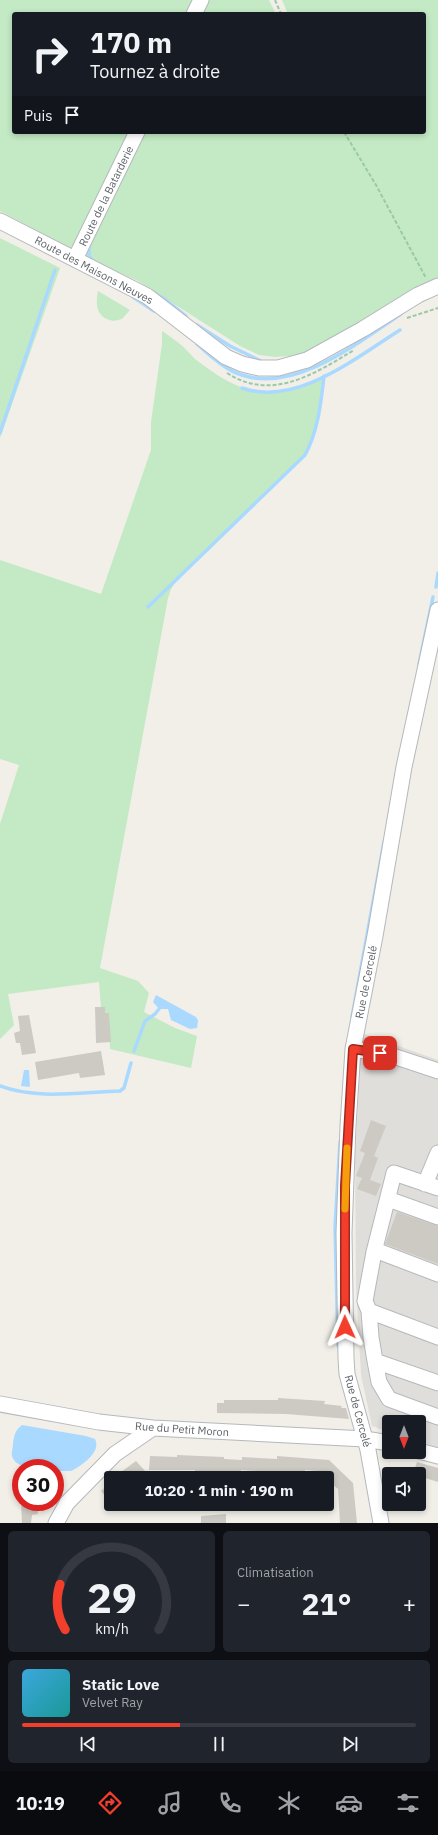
<!DOCTYPE html>
<html lang="fr">
<head>
<meta charset="utf-8">
<style>
  body { margin:0; font-family:"IBM Plex Sans",sans-serif; background:#20242c; color:#f1f3f6; height:100vh; display:flex; flex-direction:column; font-size:15px; white-space:nowrap }
  * { box-sizing:border-box; margin:0 }
  p { font-size:13px; color:#9ea1a6 }
  .icon { flex:none; width:22px; height:22px; fill:none; stroke:currentColor; stroke-width:2; stroke-linecap:round; stroke-linejoin:round }
  .map { position:relative; height:1523px; overflow:hidden }
  .side { display:flex; flex-direction:column; gap:8px; padding:8px; background:#0d0f14; flex:1 }
  .side>* { flex:none }
  .banner { position:absolute; left:12px; top:12px; width:414px; height:122px; border-radius:4px; box-shadow:0 2px 6px #0003; background:#171b24; color:#f1f3f6; overflow:hidden }
  .needle { width:26px; rotate:180deg }
  .buttons { position:absolute; left:382px; top:1415px; display:grid; gap:8px }
  .buttons a { display:grid; place-items:center; width:44px; height:44px; border-radius:4px; background:#171b24; box-shadow:0 2px 6px #0003; font-size:20px }
  .speed { position:absolute; left:12px; top:1459px; display:flex; gap:8px; font-size:20px; font-weight:700; text-align:center }
  .speed>* { display:grid; place-content:center; width:52px; height:52px; border-radius:50%; background:#171b24; box-shadow:0 2px 6px #0003; line-height:1 }
  .speed .limit { border:6px solid #d22; background:#fff; color:#111 }
  .pin { position:absolute; display:grid; place-items:center; width:34px; height:34px; color:#fff; margin:-17px; border-radius:8px; box-shadow:0 2px 6px #0006 }
  .me { position:absolute; width:44px; margin:-22px; rotate:359deg; stroke-linejoin:round; filter:drop-shadow(0 0 3px #0008) }
  .turn { display:flex; align-items:center; gap:14px; height:84px; padding:0 12px; font-size:18px }
  .turn .icon { width:52px; height:52px; stroke-width:2.5 }
  .turn b { display:block; font-size:28px; line-height:34px }
  .then { display:flex; align-items:center; height:38px; padding:0 12px; background:#0003; gap:8px; font-size:15px }
  .big { font-size:30px; font-weight:700; line-height:1.1 }
  .side .card { flex:1; display:flex; flex-direction:column; justify-content:center; gap:6px; min-width:0; padding:0 14px; border-radius:6px; background:#20242c }
  .side .dial { align-items:center; gap:0 }
  .dial svg { height:104px; overflow:visible; fill:none; stroke:#363941; stroke-width:7; stroke-linecap:round; text-anchor:middle }
  .dial text { fill:#f1f3f6; stroke:none }
  .song { display:flex; align-items:center; gap:12px }
  .cover { width:48px; height:48px; border-radius:6px; background:linear-gradient(135deg,hsl(200 70% 55%),hsl(180 70% 35%)) }
  .played { height:4px; border-radius:2px; background:linear-gradient(90deg,#f33e2c 40%,#363941 40%) }
  .keys { display:flex; justify-content:space-around; direction:ltr }
  .heat { display:flex; justify-content:space-between; align-items:center; font-size:22px; direction:ltr }
  .side .tiles { flex:1; display:grid; gap:8px; grid-template-columns:1fr 1fr }
  .card:last-child { grid-column:span 2 }
  .trip { position:absolute; left:104px; top:1471px; width:230px; height:40px; border-radius:4px; background:#171b24; box-shadow:0 2px 6px #0003; font-weight:700; line-height:40px; text-align:center }
  .tabs { display:flex; height:64px; justify-content:space-around; align-items:center; background:#090b0e; color:#9ea1a6 }
  .tabs .icon { width:28px; height:28px }
  .tabs .active { color:#f33e2c }
  .tabs b { font-size:18px; color:#f1f3f6 }
  .map>svg:first-child { display:block }
</style>
</head>
<body>
<div class="map">
<svg width="438" height="1523" viewBox="0 0 438 1523">
  <rect width="100%" height="100%" fill="#f1efe8"/>
  <path fill="#e0deda" d="M362 1033 438 1060V1448L419 1441V1422H389V1432L372 1426 361 1375 356 1286 355 1158Z"/>
  <path fill="#c3eac4" d="M0 0H269L276 14H14V132H424V14H288L282 0H438V278L407 294 360 326 307 352 290 356 275 357 259 355 240 346 138 281 96 262 0 211Z
    M0 238 60 268 0 438Z
    M98 291 130 310 122 319 114 321C97 318 95 307 98 291Z
    M162 331C168 335 174 339 180 344 185 348 190 354 195 359 241 395 270 403 324 376 321 403 318 431 305 455L178 578 171 589 168 598 100 968 138 981 149 993 144 1012 175 1028 197 1036 191 1068 110 1049 109 1013H105V1007H101L99 982 8 994 14 1025 0 1039V824L19 765 0 759V560L101 594 151 450V422L162 344Z"/>
  <path fill="#aad9ff" d="M156 995 196 1017 198 1020 197 1028 190 1029 171 1020 168 1009H159L153 1002Z
    M24 1070H29L30 1087 21 1086Z
    M22 1425 86 1436 95 1439C102 1452 81 1466 71 1471H55V1468C44 1468 16 1471 12 1456 11 1453 13 1448 13 1444 14 1436 15 1430 22 1425Z"/>
  <g fill="none" stroke-linecap="round" stroke-linejoin="round">
    <path stroke="#aad9ff" stroke-width="3.5" d="M89 245V256L94 262
      M153 292 166 300 186 316
      M133 297 154 311
      M197 325 230 346 263 362
      M197 344C210 355 225 370 242 375 295 393 359 342 401 314
      M242 388C296 407 357 357 400 330
      M0 433 55 270
      M436 587 438 573
      M148 607 305 455C318 431 321 403 324 376
      M419 664 433 597
      M352 1017 384 842
      M134 1051 145 1021 155 1014 159 1009
      M0 1086C37 1100 81 1092 120 1091L124 1088 131 1063
      M338 1346 335 1227 340 1142"/>
  </g>
  <path fill="#cdcac4" d="M95 1007H105V1013H109L111 1042 96 1043Z
    M29 1015 36 1053 22 1055 20 1043H16L14 1033 20 1031 18 1016Z
    M101 1051 105 1075 80 1078 79 1073 38 1080 35 1062Z
    M371 1120 386 1126 374 1156 378 1158 370 1180 381 1184 376 1196 357 1189 362 1178 356 1176 365 1153 360 1151Z
    M397 1212 438 1226V1264L385 1244Z
    M278 1398 325 1401 324 1404 342 1406 341 1408H346L349 1419 286 1414 217 1413V1403H224V1400H278Z
    M177 1455 224 1457V1459L242 1460V1457L277 1459V1456L329 1460 353 1483 357 1523H340L338 1489 317 1471 305 1470V1474L241 1470V1474L223 1473V1478L195 1477V1470H149L150 1456 177 1457Z
    M136 1461 146 1472 138 1478H113Z
    M417 1462 438 1468V1482L419 1476V1474H413Z
    M111 1482V1503L101 1491Z
    M21 1502H37L38 1514 32 1515 31 1523H22Z
    M226 1514V1523H201V1516Z"/>
  <g fill="none" stroke-linecap="round" stroke-linejoin="round">
    <g stroke="#b5b8bc" stroke-width="17">
      <path id="minor" d="M194 14 201 0
        M0 221 147 296 226 357 242 364 259 368H278L307 360 363 329 418 295 438 286
        M75 259 137 132
        M353 1049 390 1055 438 1071
        M425 1184 438 1153
        M438 1188 394 1173 374 1252 365 1301 369 1311 371 1337 375 1361 379 1382 389 1399 438 1417
        M388 1199 438 1217
        M375 1250 438 1274
        M369 1311 438 1337
        M375 1361 438 1383
        M0 1404 99 1422 153 1428 365 1439 389 1443
        M419 1451 438 1456
        M56 1523 67 1503 115 1454 153 1428
        M381 1523 368 1450 347 1374 346 1358 344 1233 348 1126 353 1049 375 936 404 767 438 610"/>
    </g>
    <path stroke="#9ac9a9" stroke-width="2" stroke-dasharray="4 2" stroke-linecap="butt" d="M275 0 281 14
      M344 132 376 185 426 278
      M407 318 438 308
      M227 373C272 402 314 374 354 350"/>
    <use href="#minor" stroke="#fff" stroke-width="15"/>
  </g>
  <g fill="none" stroke-linecap="round" stroke-linejoin="round">
    <g stroke="#9e281d" stroke-width="10">
      <path id="route" d="M345 1327V1186L353 1049 380 1053"/>
    </g>
    <use href="#route" stroke="#f33e2c" stroke-width="7"/>
    <path stroke="#f59e0b" stroke-width="7" d="M345 1209 347 1148"/>
  </g>
  <g text-anchor="middle" stroke-width="3" stroke-linejoin="round" paint-order="stroke">
    <g font-size="11" fill="#5f6368" stroke="#fff">
      <text transform="translate(106 196) rotate(-64)" y="4">Route de la Batarderie</text>
      <text transform="translate(94 270) rotate(28)" y="4">Route des Maisons Neuves</text>
      <text transform="translate(366 982) rotate(-79)" y="4">Rue de Cercelé</text>
      <text transform="translate(358 1411) rotate(75)" y="4">Rue de Cercelé</text>
      <text transform="translate(182 1429) rotate(4)" y="4">Rue du Petit Moron</text>
    </g>
  </g>
</svg>
<div class="buttons">
<a><svg class="needle" viewBox="-14 -14 28 28"><path d="M0-13l5 13h-10z" fill="#e53935"/><path d="M0 13l5-13h-10z" fill="#9ea1a6"/></svg></a>
<a><svg class="icon" aria-label="sound" viewBox="0 0 24 24"><path d="M4 9h4l5-4v14l-5-4H4zM17 9q2 3 0 6"/></svg></a>
</div>
<div class="speed"><div class="limit">30</div></div>
<div class="pin" style="left:380px;top:1053px;background:#d93025"><svg class="icon" aria-label="arrive" viewBox="0 0 24 24"><path d="M6 21V4h12l-3 4 3 4H6"/></svg></div>
<svg class="me" style="left:345px;top:1327px" viewBox="-20 -20 40 40"><path d="M0-17L14 15 0 8-14 15z" fill="#f33e2c" stroke="#fff" stroke-width="4"/></svg>
<div class="trip">10:20 · 1 min · 190 m</div>
<div class="banner">
<div class="turn"><svg class="icon" aria-label="right" viewBox="0 0 24 24"><path d="M7 20v-9h11M14 6l5 5-5 5"/></svg><div><b>170 m</b>Tournez à droite</div></div>
<div class="then">Puis<svg class="icon" aria-label="arrive" viewBox="0 0 24 24"><path d="M6 21V4h12l-3 4 3 4H6"/></svg></div>
</div>
</div>
<section class="side">
<div class="tiles">
<div class="card dial"><svg viewBox="0 0 100 80">
<path d="M14 69A42 42 0 1 1 86 69"/>
<path d="M14 69A42 42 0 0 1 10 34" stroke="#f33e2c"/>
<text x="50" y="56" font-size="32" font-weight="700">29</text>
<text x="50" y="72" font-size="11">km/h</text>
</svg></div>
<div class="card"><p>Climatisation</p>
<div class="heat"><a>−</a><b class="big">21°</b><a>+</a></div>
</div>
<div class="card">
<div class="song"><i class="cover"></i><div><b>Static Love</b><p>Velvet Ray</p></div></div>
<div class="played"></div>
<div class="keys"><svg class="icon" aria-label="previous" viewBox="0 0 24 24"><path d="M18 5L8 12l10 7zM5 5v14"/></svg><svg class="icon" aria-label="pause" viewBox="0 0 24 24"><path d="M8 5v14M16 5v14"/></svg><svg class="icon" aria-label="next" viewBox="0 0 24 24"><path d="M6 5l10 7-10 7zM19 5v14"/></svg></div>
</div>
</div>
</section>
<nav class="tabs">
<b>10:19</b>
<svg class="icon active" aria-label="directions" viewBox="0 0 24 24"><path d="M12 3l9 9-9 9-9-9zM9 14v-3h6M13 9l2 2-2 2"/></svg>
<svg class="icon" aria-label="music" viewBox="0 0 24 24"><path d="M9 18V5l10-2v13"/><circle cx="6" cy="18" r="3"/><circle cx="16" cy="16" r="3"/></svg>
<svg class="icon" aria-label="phone" viewBox="0 0 24 24"><path d="M5 4h4l2 5-3 2q2 4 5 5l2-3 5 2v4C11 20 4 13 5 4z"/></svg>
<svg class="icon" aria-label="climate" viewBox="0 0 24 24"><path d="M12 3v18M4 7l16 10M4 17L20 7"/></svg>
<svg class="icon" aria-label="car" viewBox="0 0 24 24"><path d="M5 17H2v-5l4-1 3-4h7l3 4 3 1v5h-3M9 17h6M6 11h13"/><circle cx="7" cy="17" r="2"/><circle cx="17" cy="17" r="2"/></svg>
<svg class="icon" aria-label="filters" viewBox="0 0 24 24"><path d="M4 7h16M4 17h16"/><circle cx="9" cy="7" r="2"/><circle cx="15" cy="17" r="2"/></svg>
</nav>
</body>
</html>
